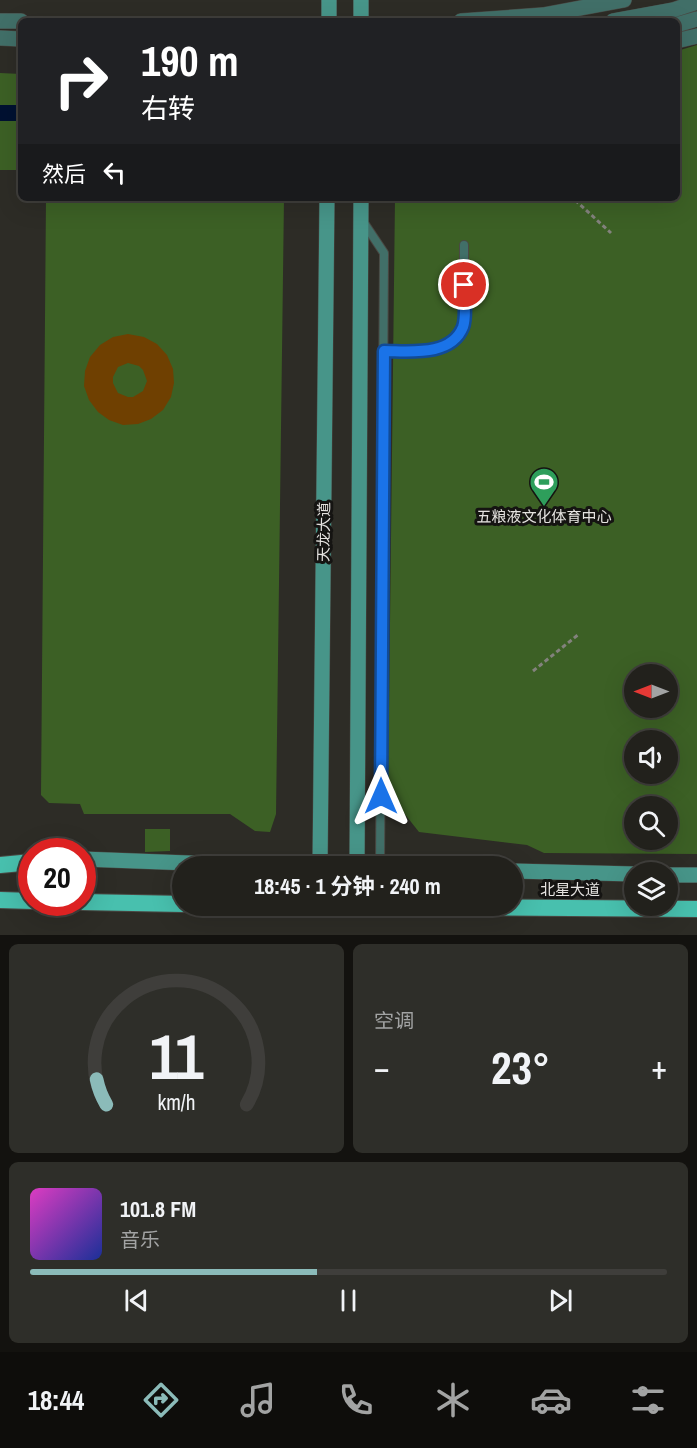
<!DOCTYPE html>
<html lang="zh">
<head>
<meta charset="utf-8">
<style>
  body { margin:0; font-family:"Archivo Narrow","Noto Sans SC",sans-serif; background:#2e2e29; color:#f1f3f6; height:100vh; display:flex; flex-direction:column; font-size:22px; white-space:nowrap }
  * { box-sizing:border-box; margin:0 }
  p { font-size:20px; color:#a2a3a3 }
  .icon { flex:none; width:33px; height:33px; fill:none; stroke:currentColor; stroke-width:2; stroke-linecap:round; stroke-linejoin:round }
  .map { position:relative; height:935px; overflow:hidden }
  .sheet { display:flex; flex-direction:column; gap:9px; padding:9px; background:#13120f; flex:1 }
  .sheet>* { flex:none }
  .top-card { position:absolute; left:18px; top:18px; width:662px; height:183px; border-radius:9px; box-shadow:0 6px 24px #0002,0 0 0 2px #3f3e3b; background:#202124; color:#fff; overflow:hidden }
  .needle { width:39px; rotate:270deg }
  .buttons { position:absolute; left:624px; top:664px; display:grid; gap:12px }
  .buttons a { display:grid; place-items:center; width:54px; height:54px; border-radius:50%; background:#22211c; box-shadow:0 6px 24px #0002,0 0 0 2px #3f3e3b; font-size:30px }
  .speed { position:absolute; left:18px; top:838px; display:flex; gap:12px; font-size:30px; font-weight:700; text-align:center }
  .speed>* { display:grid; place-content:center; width:78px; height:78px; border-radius:50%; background:#22211c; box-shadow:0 6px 24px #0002,0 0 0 2px #3f3e3b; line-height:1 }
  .speed .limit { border:9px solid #d22; background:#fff; color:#111 }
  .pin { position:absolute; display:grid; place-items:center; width:51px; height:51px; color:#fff; margin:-26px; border:3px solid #fff; border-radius:50%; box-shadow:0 2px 6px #0007 }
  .me { position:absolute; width:66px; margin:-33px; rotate:0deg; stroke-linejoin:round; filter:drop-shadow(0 0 4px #0008) }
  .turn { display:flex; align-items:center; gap:21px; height:126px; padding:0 24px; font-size:27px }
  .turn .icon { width:78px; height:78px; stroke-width:2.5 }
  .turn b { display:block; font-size:42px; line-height:51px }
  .then { display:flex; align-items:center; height:57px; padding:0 24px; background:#0003; gap:12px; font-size:22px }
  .big { font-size:45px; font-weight:700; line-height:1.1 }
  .sheet .widget { flex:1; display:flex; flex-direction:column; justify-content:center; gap:9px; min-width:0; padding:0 21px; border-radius:9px; background:#2e2e29 }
  .sheet .dial { align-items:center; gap:0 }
  .dial svg { height:156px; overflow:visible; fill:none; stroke:#3f3e3b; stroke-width:7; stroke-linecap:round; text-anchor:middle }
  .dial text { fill:#f1f3f6; stroke:none }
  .song { display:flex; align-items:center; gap:18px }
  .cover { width:72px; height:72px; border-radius:9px; background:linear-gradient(135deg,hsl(310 70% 55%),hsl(230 70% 35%)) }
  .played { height:6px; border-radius:3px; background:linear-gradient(90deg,#8bbbb9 45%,#3f3e3b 45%) }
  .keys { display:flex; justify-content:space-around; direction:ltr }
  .heat { display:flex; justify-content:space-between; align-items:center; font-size:33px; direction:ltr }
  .sheet .tiles { flex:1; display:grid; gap:9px; grid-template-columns:1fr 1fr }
  .widget:last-child { grid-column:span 2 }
  .trip { position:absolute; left:172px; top:856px; width:351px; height:60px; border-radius:30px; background:#22211c; box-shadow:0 6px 24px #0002,0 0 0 2px #3f3e3b; font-weight:700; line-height:60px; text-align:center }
  .tabs { display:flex; height:96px; justify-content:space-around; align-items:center; background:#0e0d0b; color:#a2a3a3 }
  .tabs .icon { width:42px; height:42px }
  .tabs .current { color:#8bbbb9 }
  .tabs b { font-size:27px; color:#f1f3f6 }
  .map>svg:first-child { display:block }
</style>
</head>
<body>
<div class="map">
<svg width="697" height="935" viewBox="0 0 697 935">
  <rect width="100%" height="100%" fill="#2d2c26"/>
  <path fill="#3c6025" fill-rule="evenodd" d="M697 45V854L544 853 527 845 419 832 388 793 395 198H676L677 51ZM634 675H668V708H634ZM634 741H668V774H634ZM634 807H668V840H634Z
    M0 73 21 74V170H0Z
    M46 198H284L276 814 270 832 255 831 230 814H84L80 804 49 803 41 795Z
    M145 829H170V851L145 852Z"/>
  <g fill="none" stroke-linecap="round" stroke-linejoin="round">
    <path stroke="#001131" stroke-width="16" d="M0 113H21"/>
  </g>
  <path fill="#6f4001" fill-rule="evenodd" d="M128 334 144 337 157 344 167 355 173 369 174 383 171 397 163 410 151 419 138 424 123 425 109 420 98 412 89 400 84 386 85 371 90 357 100 345 113 337ZM128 363 139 366 143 370 147 381 143 391 133 397H128L118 393 113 383V377L118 367Z"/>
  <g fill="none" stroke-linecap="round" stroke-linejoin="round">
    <g stroke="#4a4944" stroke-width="10">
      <path id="service" d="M362 220 384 253 380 867
        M384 351H423L445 347 456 338 464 326V245"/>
    </g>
    <g stroke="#4a4944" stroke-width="16">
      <path id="tertiary" d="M0 21H21
        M461 21 543 15 624 0
        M613 21 673 10 697 2
        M676 25 697 19
        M0 38 21 39
        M676 41 697 36"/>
    </g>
    <g stroke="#4a4944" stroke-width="16">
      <path id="secondary" d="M329 21V0
        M361 21V0
        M82 859 295 867
        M320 867 327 198
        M357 867 361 198
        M513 871 634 874
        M668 875H697"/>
    </g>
    <g stroke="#4a4944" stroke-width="18">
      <path id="trunk" d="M0 865 32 862
        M0 900 32 901
        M82 902 183 904
        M298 906 697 909"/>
    </g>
    <path stroke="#83827d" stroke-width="3" stroke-dasharray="4.5 3" stroke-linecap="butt" d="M575 200 611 233
      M533 671 579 634"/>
    <use href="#service" stroke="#416f68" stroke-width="8"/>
    <use href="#tertiary" stroke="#416f68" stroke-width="15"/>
    <use href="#secondary" stroke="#479589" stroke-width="15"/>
    <use href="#trunk" stroke="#48c0ae" stroke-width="16"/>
  </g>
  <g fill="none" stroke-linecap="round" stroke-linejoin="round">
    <g stroke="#114b97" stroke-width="15">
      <path id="route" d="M381 796 384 351C409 351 451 357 463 327 467 316 464 297 464 285"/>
    </g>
    <use href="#route" stroke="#1a73e8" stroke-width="10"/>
  </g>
  <defs>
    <g id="stadium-pin" transform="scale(1.5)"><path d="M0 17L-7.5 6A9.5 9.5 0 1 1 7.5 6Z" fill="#2e9e5b" stroke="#151412"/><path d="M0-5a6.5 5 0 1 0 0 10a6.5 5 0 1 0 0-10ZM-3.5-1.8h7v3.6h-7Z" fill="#fff"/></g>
  </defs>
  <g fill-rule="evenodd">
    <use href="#stadium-pin" x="544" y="482"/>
  </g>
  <g text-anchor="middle" stroke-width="6" stroke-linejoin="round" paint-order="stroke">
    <g font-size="15" fill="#e5e3e0" stroke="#151412">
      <text x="544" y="522">五粮液文化体育中心</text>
    </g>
    <g font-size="15" fill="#e5e3e0" stroke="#151412">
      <text transform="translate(324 532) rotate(-89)" y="5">天龙大道</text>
      <text x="570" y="895">北星大道</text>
    </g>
  </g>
</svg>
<div class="buttons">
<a><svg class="needle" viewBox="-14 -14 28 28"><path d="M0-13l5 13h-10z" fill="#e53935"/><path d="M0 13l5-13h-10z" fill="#a2a3a3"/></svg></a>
<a><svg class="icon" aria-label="sound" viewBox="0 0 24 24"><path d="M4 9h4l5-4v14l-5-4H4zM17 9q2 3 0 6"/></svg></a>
<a><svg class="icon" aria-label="search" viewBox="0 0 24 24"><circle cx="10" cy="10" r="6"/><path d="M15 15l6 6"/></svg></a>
<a><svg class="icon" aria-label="layers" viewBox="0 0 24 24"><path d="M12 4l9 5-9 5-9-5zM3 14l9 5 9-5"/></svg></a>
</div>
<div class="speed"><div class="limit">20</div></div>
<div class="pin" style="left:464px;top:285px;background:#d93025"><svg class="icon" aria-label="arrive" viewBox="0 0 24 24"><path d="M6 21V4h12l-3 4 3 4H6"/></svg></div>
<svg class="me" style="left:381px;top:796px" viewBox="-20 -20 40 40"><path d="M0-17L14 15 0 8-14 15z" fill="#1a73e8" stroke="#fff" stroke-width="4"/></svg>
<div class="trip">18:45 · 1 分钟 · 240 m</div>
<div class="top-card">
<div class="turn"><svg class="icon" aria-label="right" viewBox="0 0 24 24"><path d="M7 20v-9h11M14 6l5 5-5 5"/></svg><div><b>190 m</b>右转</div></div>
<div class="then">然后<svg class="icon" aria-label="left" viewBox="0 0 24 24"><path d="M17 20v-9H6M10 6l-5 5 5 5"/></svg></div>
</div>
</div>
<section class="sheet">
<div class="tiles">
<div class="widget dial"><svg viewBox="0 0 100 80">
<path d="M14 69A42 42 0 1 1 86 69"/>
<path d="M14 69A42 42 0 0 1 9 56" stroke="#8bbbb9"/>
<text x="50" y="56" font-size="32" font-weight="700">11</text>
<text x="50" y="72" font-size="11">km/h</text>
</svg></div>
<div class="widget"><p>空调</p>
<div class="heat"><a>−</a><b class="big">23°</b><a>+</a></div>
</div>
<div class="widget">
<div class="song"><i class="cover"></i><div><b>101.8 FM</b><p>音乐</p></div></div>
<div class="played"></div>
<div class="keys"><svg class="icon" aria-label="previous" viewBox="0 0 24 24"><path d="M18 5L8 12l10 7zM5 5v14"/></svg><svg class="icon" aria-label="pause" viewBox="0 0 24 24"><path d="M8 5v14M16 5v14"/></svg><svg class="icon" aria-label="next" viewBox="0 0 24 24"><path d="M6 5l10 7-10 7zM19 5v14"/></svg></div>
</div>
</div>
</section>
<nav class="tabs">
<b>18:44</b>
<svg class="icon current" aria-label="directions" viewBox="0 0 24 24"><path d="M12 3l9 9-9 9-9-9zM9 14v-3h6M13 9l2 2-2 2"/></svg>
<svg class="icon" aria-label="music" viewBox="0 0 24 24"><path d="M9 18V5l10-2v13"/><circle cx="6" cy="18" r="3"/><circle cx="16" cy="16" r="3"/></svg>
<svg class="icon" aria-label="phone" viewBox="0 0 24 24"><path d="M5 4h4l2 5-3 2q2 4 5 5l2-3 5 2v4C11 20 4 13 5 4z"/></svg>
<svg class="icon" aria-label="climate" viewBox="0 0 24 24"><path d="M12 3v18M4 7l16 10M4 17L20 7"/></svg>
<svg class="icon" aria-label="car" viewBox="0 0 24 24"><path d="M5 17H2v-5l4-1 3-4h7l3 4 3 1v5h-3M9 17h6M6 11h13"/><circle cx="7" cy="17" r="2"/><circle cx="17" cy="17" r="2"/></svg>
<svg class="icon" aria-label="filters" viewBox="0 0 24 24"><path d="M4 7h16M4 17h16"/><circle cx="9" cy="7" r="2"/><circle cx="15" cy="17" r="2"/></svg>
</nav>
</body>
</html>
